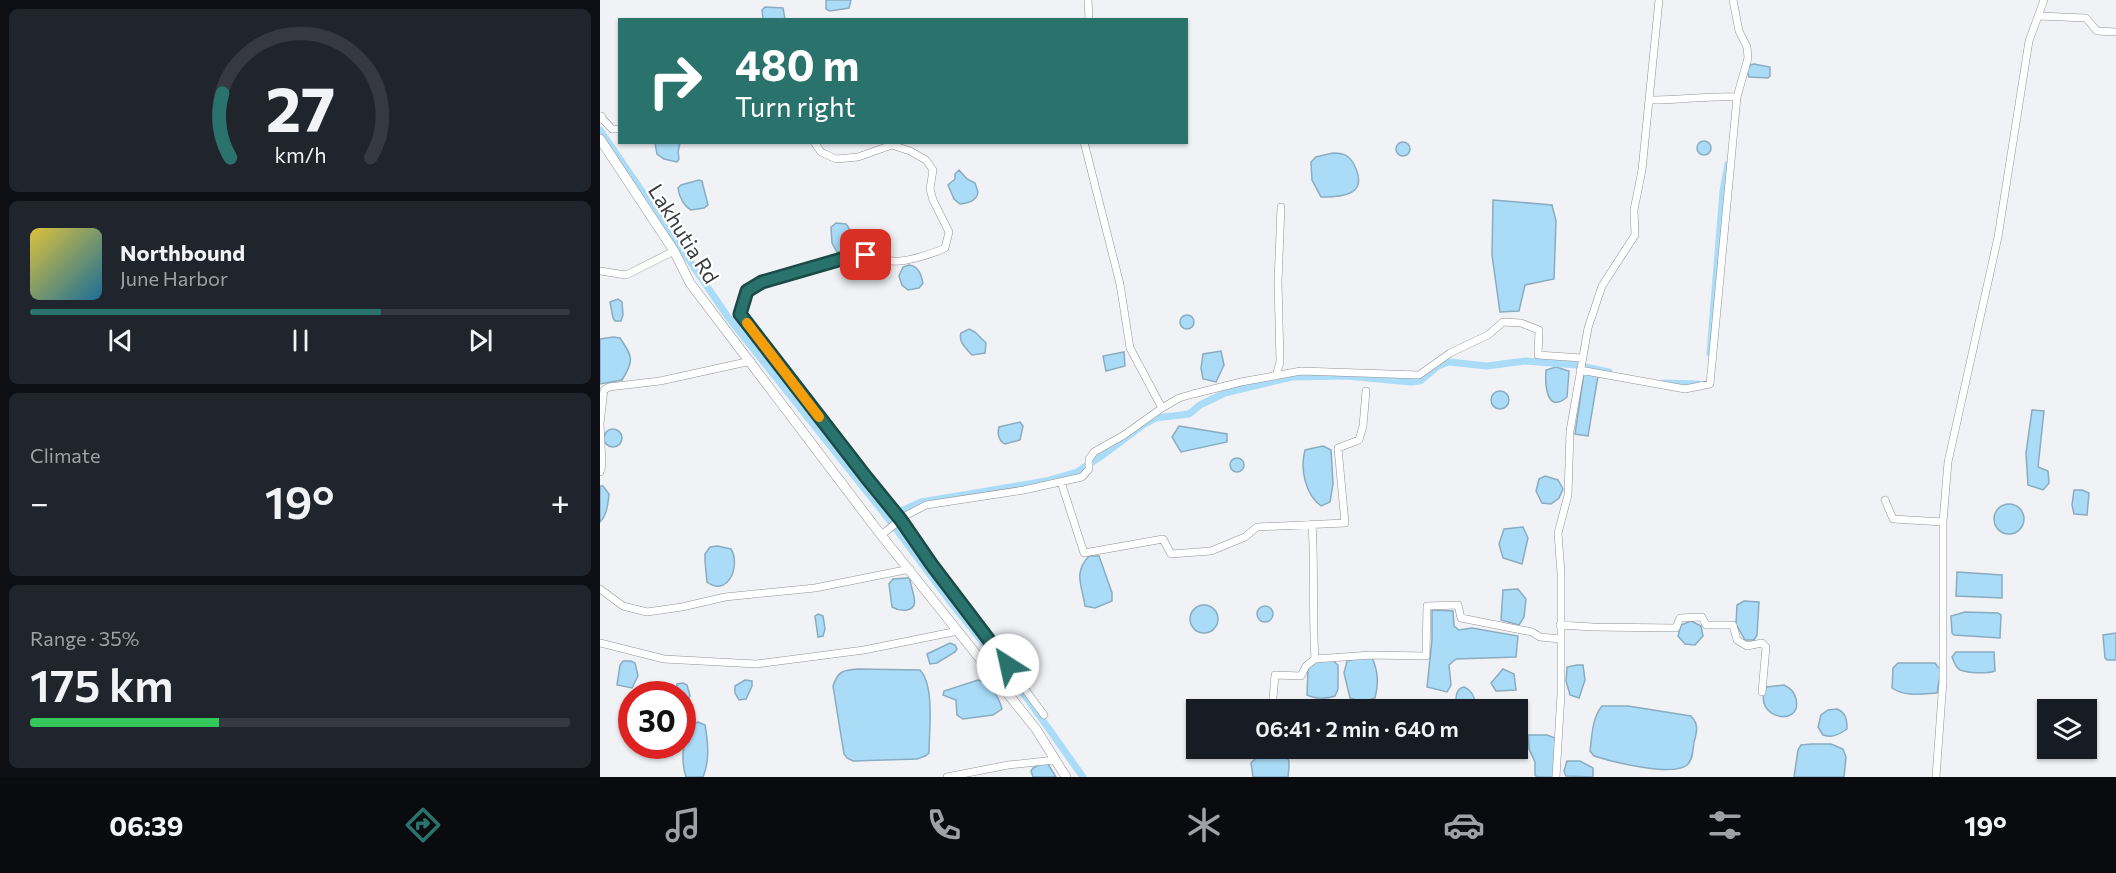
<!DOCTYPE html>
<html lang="en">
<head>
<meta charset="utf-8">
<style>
  body { margin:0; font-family:Commissioner,sans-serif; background:#20242c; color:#f1f3f6; height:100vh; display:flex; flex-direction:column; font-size:22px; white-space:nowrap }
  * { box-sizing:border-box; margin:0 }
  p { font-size:20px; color:#9ea1a6 }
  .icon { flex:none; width:33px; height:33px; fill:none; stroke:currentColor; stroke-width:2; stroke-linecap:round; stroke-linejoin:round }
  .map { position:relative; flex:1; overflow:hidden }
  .drawer { display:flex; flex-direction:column; gap:9px; padding:9px; background:#0d0f14; width:600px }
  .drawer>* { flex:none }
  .top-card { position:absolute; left:18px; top:18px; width:570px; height:126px; border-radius:0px; box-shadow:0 2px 4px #0004; background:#2a736d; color:#fff; overflow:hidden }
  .buttons { position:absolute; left:1437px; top:699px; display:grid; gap:12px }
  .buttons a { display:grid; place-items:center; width:60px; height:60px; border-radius:0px; background:#171b24; box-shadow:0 2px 4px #0004; font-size:30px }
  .speed { position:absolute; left:18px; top:681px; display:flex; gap:12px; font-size:30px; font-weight:700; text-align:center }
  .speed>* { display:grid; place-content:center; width:78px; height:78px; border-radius:50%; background:#171b24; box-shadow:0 2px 4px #0004; line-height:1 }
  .speed .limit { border:9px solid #d22; background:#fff; color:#111 }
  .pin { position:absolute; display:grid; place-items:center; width:51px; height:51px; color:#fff; margin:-26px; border-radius:12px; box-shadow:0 3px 9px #0006 }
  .me { position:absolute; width:66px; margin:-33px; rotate:325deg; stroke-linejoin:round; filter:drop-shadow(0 0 4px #0008) }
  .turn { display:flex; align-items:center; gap:21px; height:126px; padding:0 18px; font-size:27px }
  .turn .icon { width:78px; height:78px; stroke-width:2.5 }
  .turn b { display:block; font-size:42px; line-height:51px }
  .big { font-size:45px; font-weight:600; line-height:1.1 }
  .drawer .card { flex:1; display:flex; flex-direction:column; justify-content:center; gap:9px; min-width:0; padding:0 21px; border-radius:9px; background:#20242c }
  .drawer .dial { align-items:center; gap:0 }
  .dial svg { height:156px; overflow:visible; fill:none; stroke:#363941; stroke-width:7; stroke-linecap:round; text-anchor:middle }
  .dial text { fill:#f1f3f6; stroke:none }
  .song { display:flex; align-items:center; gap:18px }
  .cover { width:72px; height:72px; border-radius:9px; background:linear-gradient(135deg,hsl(50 70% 55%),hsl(200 70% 35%)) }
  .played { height:6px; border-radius:3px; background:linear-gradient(90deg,#2a736d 65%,#363941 65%) }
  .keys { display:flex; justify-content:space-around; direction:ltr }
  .heat { display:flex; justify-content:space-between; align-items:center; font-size:33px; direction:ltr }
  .charge { height:9px; border-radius:4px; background:linear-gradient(90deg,#34c759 35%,#363941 0) }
  .trip { position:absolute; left:586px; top:699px; width:342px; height:60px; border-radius:0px; background:#171b24; box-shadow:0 2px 4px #0004; font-weight:600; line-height:60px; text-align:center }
  .dock { display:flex; height:96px; justify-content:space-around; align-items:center; background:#090b0e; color:#9ea1a6 }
  .dock .icon { width:42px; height:42px }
  .dock .active { color:#2a736d }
  .dock b { font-size:27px; color:#f1f3f6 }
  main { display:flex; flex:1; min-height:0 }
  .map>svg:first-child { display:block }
</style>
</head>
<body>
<main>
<section class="drawer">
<div class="card dial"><svg viewBox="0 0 100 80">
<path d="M14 69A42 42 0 1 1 86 69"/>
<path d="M14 69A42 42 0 0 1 10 36" stroke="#2a736d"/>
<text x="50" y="56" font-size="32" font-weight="700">27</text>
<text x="50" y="72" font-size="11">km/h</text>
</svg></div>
<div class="card">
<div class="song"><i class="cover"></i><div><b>Northbound</b><p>June Harbor</p></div></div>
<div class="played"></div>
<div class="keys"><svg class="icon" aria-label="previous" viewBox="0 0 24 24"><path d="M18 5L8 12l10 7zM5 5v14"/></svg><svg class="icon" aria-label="pause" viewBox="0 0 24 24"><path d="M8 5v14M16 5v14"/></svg><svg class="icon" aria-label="next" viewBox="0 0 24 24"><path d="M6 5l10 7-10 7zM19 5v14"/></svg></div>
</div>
<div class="card"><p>Climate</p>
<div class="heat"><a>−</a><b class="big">19°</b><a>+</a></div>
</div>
<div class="card"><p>Range · 35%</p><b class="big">175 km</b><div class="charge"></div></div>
</section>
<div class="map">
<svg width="1516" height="777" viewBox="0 0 1516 777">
  <rect width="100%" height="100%" fill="#f1f2f6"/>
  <path fill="#aadcf8" stroke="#89acc0" stroke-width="1.5" d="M226 0H251L249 8 230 11 226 9Z
    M165 7 183 8 185 19H163L162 10Z
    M1154 64 1170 67V76L1168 78 1149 77 1147 71 1150 65Z
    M1097 148a7 7 0 1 1 14 0a7 7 0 1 1-14 0Z
    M796 149a7 7 0 1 1 14 0a7 7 0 1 1-14 0Z
    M55 143H80L78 152 79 159 77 162 64 159 57 154Z
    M733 153C737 153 744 154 747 156 754 161 762 178 757 187 752 197 731 197 721 197L712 180 711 162 716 157Z
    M359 170 367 179 375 183 378 192C377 201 368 203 360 204L354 199 348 185 355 179V174Z
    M99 180 102 181 108 205 104 208 91 210C84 206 79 197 78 188L81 185Z
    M893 200 952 205 956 221 954 279 925 285 919 311 900 312 892 255Z
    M236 223 246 224 249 228 251 248 246 251 237 252 232 243 231 227Z
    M309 265C319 266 321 275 323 283L319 288 308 290 302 285 299 276 303 267Z
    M18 299 22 302 23 315 21 321H15L13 318 10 302Z
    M580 322a7 7 0 1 1 14 0a7 7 0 1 1-14 0Z
    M369 329 375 332 386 343 385 353 372 355C366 348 358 342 361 333Z
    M13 337 20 338C32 356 35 360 22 380L0 384V339Z
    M621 351 624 365 616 382 603 379 601 368 603 354Z
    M524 352 525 366 506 371 503 356Z
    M956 367 969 371 967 397C946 415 945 383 946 370Z
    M984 373 998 376 988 436 975 434Z
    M891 400a9 9 0 1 1 18 0a9 9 0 1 1-18 0Z
    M1432 410 1444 411 1438 467 1448 471 1449 483 1443 490 1428 485 1426 453Z
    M420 422 423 426 420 440 405 444C399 441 397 434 399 427Z
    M579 426 627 434V442L581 452 572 437Z
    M4 438a9 9 0 1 1 18 0a9 9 0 1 1-18 0Z
    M723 446 731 450 733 484 730 502 721 506C705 494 700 469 705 450Z
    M630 465a7 7 0 1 1 14 0a7 7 0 1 1-14 0Z
    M945 476 958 480 963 489 959 498 951 504 942 503 936 491 939 479Z
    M0 486H3L9 494C8 504 7 515 0 522Z
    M1474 490H1482L1489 493 1487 515 1474 514 1472 505Z
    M1394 519a15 15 0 1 1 30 0a15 15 0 1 1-30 0Z
    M923 527 928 538 922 564 903 558 899 544 904 529Z
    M117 546 131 549C141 565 128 598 107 582L105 561V554L110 547Z
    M489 556H499L512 593V601L495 608 485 606C482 585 473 573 489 556Z
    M1357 572 1402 575V598L1356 596Z
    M307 578H310C310 589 322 607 307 610 301 611 297 610 292 607L289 584 293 579Z
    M918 589 926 599 924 617 919 625 901 620 903 590Z
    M1144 601 1159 602 1157 635 1154 640H1145L1136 624 1137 605Z
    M590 619a14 14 0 1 1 28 0a14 14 0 1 1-28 0Z
    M657 614a8 8 0 1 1 16 0a8 8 0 1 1-16 0Z
    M832 610 853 611 854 626 859 630 872 628 918 636 916 657 856 659 849 665 851 685 847 692 827 687 832 640Z
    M1365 612 1398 613 1401 615 1400 638 1354 635 1352 633 1351 616Z
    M218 614 223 616 225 629 223 636 218 637 215 616Z
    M1091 621 1101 626 1103 636 1095 645 1085 644 1078 636 1081 625Z
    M1516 633V660H1507L1505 658 1503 635Z
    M350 643 355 645 357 649 355 652 337 663 330 664 327 654Z
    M1356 652H1394L1395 671C1387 674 1369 673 1360 670 1355 667 1354 662 1352 657Z
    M761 657H772C778 672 779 682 775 698L762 702 750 698 744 673 747 661Z
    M732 660 738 665V689L735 696C727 699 715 699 707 695L708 667 713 661Z
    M23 661H31L35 663 38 676 32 688 17 685 20 665Z
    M1298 663H1335L1341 671 1337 693C1322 694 1305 697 1292 688L1293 668Z
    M977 665H983L985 680 979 698 970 695 966 681 967 667Z
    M258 669 320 670C335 686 329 731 329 753L325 756 317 759 253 761 247 758 244 754 233 686C238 671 243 670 258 669Z
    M903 669 914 674 916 690 896 691 891 683Z
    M145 680 152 681V686L146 699 139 700 135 693V686Z
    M378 680C390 683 399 697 402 709L393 715 363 719 357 715 356 700 343 695 344 691Z
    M83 683 87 685 90 696 86 703H84L82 694 76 693 77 684Z
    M1184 685C1191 689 1194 691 1196 699 1203 728 1151 719 1166 687Z
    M864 687C873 691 876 700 875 709H856C856 701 854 689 864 687Z
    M653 703 686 704 690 709H648V706Z
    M1002 706H1028L1091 716C1099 724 1097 732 1094 742 1093 749 1093 760 1087 765 1072 777 1013 762 994 756L990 751C992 736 992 718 1002 706Z
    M1237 709C1246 713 1247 719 1247 729 1238 735 1233 738 1223 735L1218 727 1221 715 1228 710Z
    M98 722 105 725C108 742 110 760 103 777H86C81 762 82 739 90 725Z
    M928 735H947L955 738 954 777H937L935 775V762L929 749Z
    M1211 744H1231L1243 749 1246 757 1244 777H1194L1198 750 1201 745Z
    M680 752C692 757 689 765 688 777H653L651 763C659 754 668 752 680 752Z
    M967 761H980L993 768V777L966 776 964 771Z
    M443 763 448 764 456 777H433L431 771 433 768Z"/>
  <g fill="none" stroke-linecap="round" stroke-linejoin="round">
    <path stroke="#aadcf8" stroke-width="7" d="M0 130 128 317 287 517 349 600 424 694 483 777
      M1110 353 1123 191 1128 164
      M985 367 1009 372
      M1064 383 1098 384
      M299 512 321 502 446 481 477 472 503 455 543 425 556 418 589 414 600 405 625 393 692 377 746 376 811 382 820 381 838 366 849 362 887 366 925 361 977 365"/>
    <g stroke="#919295" stroke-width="8">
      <path id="street" d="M488 0 489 20
        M1439 16 1486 18 1497 31 1516 32
        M1049 100C1079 101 1107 95 1137 97
        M0 116 12 129H20
        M214 142 221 152 236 159 258 157 292 145 310 151 326 160 333 170 330 189 333 200 349 232 345 248C335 253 304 263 292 261 286 260 282 254 275 255 243 256 175 274 147 291L140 314 301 520 444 715
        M0 271 26 275 74 251
        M980 370 1085 389 1110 384 1137 97 1148 58 1147 47 1139 31 1133 0
        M676 376 680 362 678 282 681 207
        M562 408 579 398 593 394 641 382 701 371 819 375 850 353 888 335 903 322 921 323 939 330 938 355 982 358
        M0 472 2 465 0 423 4 390 9 387 60 381 151 361
        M461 482 484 553 563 539 571 554 611 551 645 537 657 527 745 523 738 448 759 440 763 426 766 391
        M1285 500 1293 519 1343 522
        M281 535 307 515 326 505 424 490 482 477 489 469V459L494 452 524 435 562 408 530 348 520 284 484 142
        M0 589 23 606 47 612 82 607 125 597 215 588 310 569
        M960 625 993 627 1076 628 1080 618 1102 617 1106 625H1133L1137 640 1147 646 1162 643 1166 647 1162 692
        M0 643 64 659 156 664 264 650 358 631
        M715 659 771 655 826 656 827 606 858 605 861 618 932 632 940 637 960 639
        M673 698 675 675 701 676 706 666 715 659C712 614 715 569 712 524
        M347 777 408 765 455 760
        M956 777 961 694V573L958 533 968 495 970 431 988 328 1002 286 1035 235 1034 210 1042 170 1059 0
        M1336 777 1343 681V522L1348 462 1398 237 1429 41 1444 0"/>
    </g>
    <g stroke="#919295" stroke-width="10">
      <path id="secondary" d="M0 118 1 117
        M0 139 74 251 90 283 281 535 436 729 466 777"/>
    </g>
    <use href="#street" stroke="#fff" stroke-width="7"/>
    <use href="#secondary" stroke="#fff" stroke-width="9"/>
  </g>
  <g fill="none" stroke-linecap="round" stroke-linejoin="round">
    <g stroke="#1b4b47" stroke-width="15">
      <path id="route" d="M266 255 252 256 162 282 147 291 140 314 266 477 301 520 332 565 408 665"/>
    </g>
    <use href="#route" stroke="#2a736d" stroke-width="10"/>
    <path stroke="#f59e0b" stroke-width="10" d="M147 323 219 417"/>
  </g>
  <g text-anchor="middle" stroke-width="4.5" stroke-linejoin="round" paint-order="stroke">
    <g font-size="21" fill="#3b3c3d" stroke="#fff">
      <text transform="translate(83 234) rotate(58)" y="7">Lakhutia Rd</text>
    </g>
  </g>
</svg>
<div class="buttons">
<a><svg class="icon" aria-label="layers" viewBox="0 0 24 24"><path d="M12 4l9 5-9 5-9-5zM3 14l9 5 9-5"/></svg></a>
</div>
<div class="speed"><div class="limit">30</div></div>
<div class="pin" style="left:266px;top:255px;background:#d93025"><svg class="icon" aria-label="arrive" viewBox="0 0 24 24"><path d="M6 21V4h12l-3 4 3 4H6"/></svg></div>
<svg class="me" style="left:408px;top:665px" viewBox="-20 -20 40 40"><circle r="19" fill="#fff"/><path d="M0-13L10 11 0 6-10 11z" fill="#2a736d"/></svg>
<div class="trip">06:41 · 2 min · 640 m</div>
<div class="top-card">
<div class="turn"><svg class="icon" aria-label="right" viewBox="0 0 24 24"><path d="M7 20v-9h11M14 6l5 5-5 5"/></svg><div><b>480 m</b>Turn right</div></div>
</div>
</div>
</main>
<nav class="dock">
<b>06:39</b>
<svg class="icon active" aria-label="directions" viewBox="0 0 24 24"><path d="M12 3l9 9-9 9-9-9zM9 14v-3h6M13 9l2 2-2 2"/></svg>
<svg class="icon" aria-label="music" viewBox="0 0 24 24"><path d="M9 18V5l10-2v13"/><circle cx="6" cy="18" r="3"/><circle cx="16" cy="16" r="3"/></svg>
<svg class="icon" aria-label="phone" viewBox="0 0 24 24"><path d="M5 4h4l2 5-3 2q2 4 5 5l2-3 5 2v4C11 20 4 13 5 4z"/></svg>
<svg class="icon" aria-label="climate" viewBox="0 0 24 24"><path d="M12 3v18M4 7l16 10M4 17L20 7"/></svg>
<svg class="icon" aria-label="car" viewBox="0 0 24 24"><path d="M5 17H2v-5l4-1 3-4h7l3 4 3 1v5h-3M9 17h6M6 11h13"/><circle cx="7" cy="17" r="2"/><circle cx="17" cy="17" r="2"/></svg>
<svg class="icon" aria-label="filters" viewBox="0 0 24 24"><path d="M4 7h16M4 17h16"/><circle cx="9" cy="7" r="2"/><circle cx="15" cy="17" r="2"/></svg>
<b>19°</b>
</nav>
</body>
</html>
